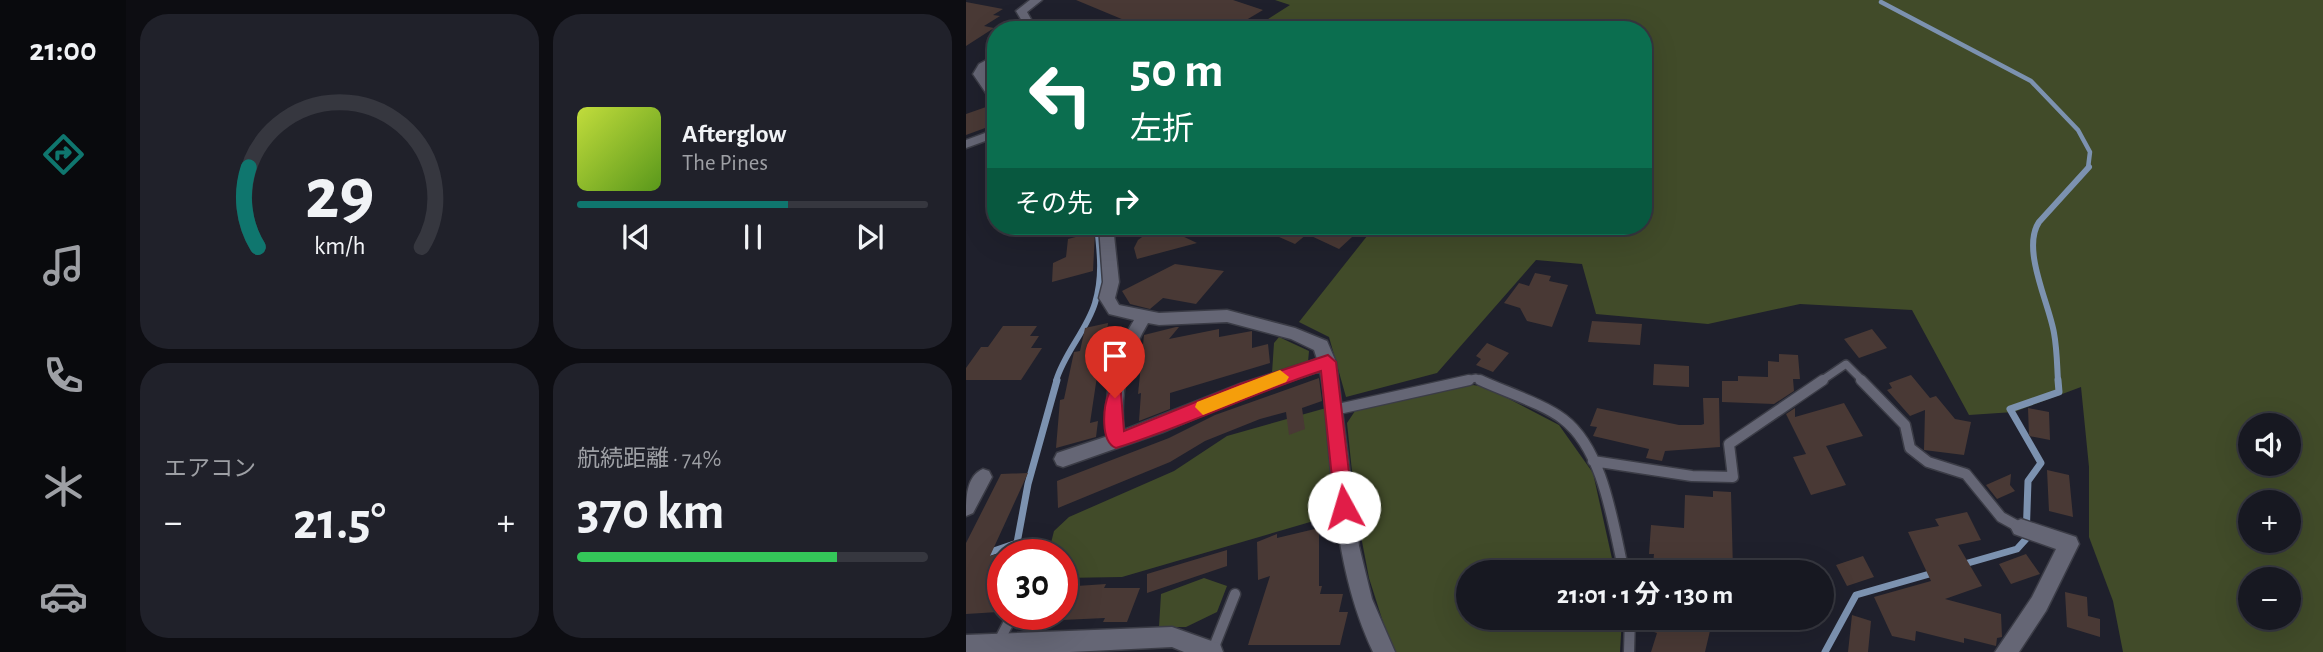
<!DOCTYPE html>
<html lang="ja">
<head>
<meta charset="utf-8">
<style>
  body { margin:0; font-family:"Alegreya Sans","Noto Sans JP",sans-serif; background:#20212a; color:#f1f3f6; height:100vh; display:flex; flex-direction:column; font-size:26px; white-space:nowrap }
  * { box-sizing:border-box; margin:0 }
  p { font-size:23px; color:#9ea0a5 }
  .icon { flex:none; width:38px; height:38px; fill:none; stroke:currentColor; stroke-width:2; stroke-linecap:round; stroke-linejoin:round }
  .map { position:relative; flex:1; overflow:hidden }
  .panel { display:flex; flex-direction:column; gap:14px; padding:14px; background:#0d0d12; width:840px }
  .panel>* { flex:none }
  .guide { position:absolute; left:21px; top:21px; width:665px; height:214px; border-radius:28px; box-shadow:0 7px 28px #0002,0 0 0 2px #36373f; background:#0b6e4f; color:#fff; overflow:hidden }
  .tools { position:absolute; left:1272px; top:413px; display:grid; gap:14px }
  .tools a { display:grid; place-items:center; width:63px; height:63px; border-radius:50%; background:#171821; box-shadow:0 7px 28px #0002,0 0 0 2px #36373f; font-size:35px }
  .speed { position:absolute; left:21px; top:539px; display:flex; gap:14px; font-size:35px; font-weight:700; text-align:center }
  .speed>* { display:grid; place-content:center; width:91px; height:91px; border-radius:50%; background:#171821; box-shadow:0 7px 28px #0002,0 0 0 2px #36373f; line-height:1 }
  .speed .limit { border:10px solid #d22; background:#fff; color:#111 }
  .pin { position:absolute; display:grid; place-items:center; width:60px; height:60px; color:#fff; margin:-72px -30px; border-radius:50% 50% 50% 0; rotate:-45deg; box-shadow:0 0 7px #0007 }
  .pin .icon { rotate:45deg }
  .me { position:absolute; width:77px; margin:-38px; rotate:354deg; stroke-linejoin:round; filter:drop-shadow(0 0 5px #0008) }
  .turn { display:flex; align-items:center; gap:24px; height:147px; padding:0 28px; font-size:32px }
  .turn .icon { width:91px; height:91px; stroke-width:2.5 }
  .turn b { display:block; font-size:49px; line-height:60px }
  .then { display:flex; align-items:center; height:66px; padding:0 28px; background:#0003; gap:14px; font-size:26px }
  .big { font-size:52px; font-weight:700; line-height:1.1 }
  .panel .card { flex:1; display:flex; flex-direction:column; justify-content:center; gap:10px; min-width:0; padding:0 24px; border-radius:28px; background:#20212a }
  .panel .dial { align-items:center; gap:0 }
  .dial svg { height:182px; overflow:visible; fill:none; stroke:#36373f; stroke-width:7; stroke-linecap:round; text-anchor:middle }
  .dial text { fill:#f1f3f6; stroke:none }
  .song { display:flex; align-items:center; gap:21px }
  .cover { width:84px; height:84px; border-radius:10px; background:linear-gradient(135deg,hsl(70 70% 55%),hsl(90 70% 35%)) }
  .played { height:7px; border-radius:4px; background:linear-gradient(90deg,#0f766e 60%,#36373f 60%) }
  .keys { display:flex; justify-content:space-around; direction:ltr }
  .heat { display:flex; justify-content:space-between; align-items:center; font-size:38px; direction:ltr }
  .charge { height:10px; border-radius:5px; background:linear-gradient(90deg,#34c759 74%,#36373f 0) }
  .panel .tiles { flex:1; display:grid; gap:14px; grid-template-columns:repeat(2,1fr) }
  .trip { position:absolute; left:490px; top:560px; width:378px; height:70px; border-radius:35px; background:#171821; box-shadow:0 7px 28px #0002,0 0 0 2px #36373f; font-weight:700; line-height:70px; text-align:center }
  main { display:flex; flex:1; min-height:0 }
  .dock { display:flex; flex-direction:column; width:126px; justify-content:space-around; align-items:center; background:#090a0d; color:#9ea0a5 }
  .dock .icon { width:49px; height:49px }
  .dock .active { color:#0f766e }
  .dock b { font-size:32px; color:#f1f3f6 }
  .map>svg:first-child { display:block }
</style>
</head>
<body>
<main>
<nav class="dock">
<b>21:00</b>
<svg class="icon active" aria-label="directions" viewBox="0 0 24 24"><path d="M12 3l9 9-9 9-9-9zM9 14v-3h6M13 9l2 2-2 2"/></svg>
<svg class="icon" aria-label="music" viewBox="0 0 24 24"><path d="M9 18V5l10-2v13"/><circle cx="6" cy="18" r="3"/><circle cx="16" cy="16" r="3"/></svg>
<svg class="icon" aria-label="phone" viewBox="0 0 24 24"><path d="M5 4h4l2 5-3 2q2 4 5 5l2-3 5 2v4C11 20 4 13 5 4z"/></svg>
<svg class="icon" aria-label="climate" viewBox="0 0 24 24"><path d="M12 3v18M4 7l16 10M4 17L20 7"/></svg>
<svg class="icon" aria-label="car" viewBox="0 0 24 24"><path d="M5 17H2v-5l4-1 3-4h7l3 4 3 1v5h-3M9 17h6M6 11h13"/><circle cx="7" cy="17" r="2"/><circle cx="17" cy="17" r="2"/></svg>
</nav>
<section class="panel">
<div class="tiles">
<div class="card dial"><svg viewBox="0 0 100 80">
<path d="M14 69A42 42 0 1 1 86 69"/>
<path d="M14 69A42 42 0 0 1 10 34" stroke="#0f766e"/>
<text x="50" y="56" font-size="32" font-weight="700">29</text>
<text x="50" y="72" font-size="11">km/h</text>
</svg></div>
<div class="card">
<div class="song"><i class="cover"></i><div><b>Afterglow</b><p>The Pines</p></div></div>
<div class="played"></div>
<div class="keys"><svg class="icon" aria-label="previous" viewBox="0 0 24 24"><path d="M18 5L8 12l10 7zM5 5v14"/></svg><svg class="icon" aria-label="pause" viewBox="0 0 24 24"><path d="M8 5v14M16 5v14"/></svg><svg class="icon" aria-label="next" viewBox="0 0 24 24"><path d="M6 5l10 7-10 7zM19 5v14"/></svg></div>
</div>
<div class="card"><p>エアコン</p>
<div class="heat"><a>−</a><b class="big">21.5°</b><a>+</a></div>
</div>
<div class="card"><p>航続距離 · 74%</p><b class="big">370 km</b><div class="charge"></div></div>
</div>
</section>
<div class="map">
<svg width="1357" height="652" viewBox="0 0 1357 652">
  <rect width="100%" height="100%" fill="#1f202c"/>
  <path fill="#414b29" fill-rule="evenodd" d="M309 0H1357V652H1157L1147 601 1123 537V467L1115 387 1048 412 1003 415 946 310 834 304 742 324 630 314 616 264 570 260 471 373 380 397 363 337 333 322 409 226H677V30H285L324 5ZM1323 425V464H1284V425ZM1323 502V541H1284V502ZM1323 579V618H1284V579Z
    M313 337 343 351 342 362 306 373 308 343Z
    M507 385 520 387 593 425 627 473 649 572H502V618H656L654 652H430L424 644 403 578 390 510 381 423 389 411Z
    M360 408 367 510 351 520 156 577 96 578V555H82L88 531 103 517 208 471 261 436Z
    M238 578 261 586 251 612 220 627H193L195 594Z"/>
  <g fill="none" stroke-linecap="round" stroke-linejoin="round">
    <path stroke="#7c92b0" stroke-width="4.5" d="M915 2 1065 81 1112 130 1124 152 1122 168"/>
    <path stroke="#7c92b0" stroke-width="6" d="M90 381C98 353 121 330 129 303 137 277 134 252 131 226
      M1092 381C1091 365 1091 349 1088 333 1083 303 1055 249 1073 222L1123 167"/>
    <path stroke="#7c92b0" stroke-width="7" d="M19 554 51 543 62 484 91 380
      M995 565 1051 549 1060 539 1062 481 1075 463 1044 409 1093 392 1092 380
      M859 652 890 595 967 573"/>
  </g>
  <path fill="#493935" d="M110 0H267L297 10 265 29 155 30 158 20Z
    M0 2 37 9 27 15 34 16 18 26 28 28 0 46Z
    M20 107 30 124 0 135V114Z
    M191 226H195L231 243 171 259 168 248 172 240Z
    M288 226H398L373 249 341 234 329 244Z
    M129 232 127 271 86 282 87 263 100 257 102 239Z
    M209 264 258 271 230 304 197 298 184 309 164 304 156 291Z
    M569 273 585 276 583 281 602 285 586 327 561 321 554 308 538 303 553 283 563 286Z
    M626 321 676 324 674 345 622 342Z
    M142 323 138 362 133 363 124 423 132 421 130 437 90 448 94 400 98 399 108 352 114 351 119 328Z
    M37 326H71L64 336H73L65 348H76L55 380H0V368L15 347H22Z
    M210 327H213L203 339 253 329V337L286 331V348L302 344 304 363 204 393V409L173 421 175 393 172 394 178 335Z
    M906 329 921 348 893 358 878 339Z
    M521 343 543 353 527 372 510 365 515 359 510 356Z
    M813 354 832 355 834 379H827L828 391 808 404 756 402V381H772V376L802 377V361L813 362Z
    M688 364 723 366V387L687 385Z
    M945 375 964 398 970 396 989 419 1005 422 998 455 958 450 959 410 944 416 921 390 926 388 923 383Z
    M353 378 356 401 336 408 339 429 323 435 320 412 294 419 239 441 204 462 92 508 91 481 203 438 249 415Z
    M737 398H753L754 447 699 451 696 461 680 458 683 449 627 436 631 427 624 426 631 408 713 425H735L738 424Z
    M878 403 897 436 860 446 880 485 845 495 827 457 840 454 820 414 829 408V417Z
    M1062 408 1083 412 1084 440 1063 436Z
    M1081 470 1103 475 1107 517 1083 511Z
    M62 473 24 556 37 552V603L32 612 0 614V543L35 474Z
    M1045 474 1044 485 1049 491 1031 499 1020 485Z
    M747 491 765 492 767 570 687 564 688 554H683L685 525 718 528 719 495 747 497Z
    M1001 512 1015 540 992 545 1016 586 979 599 1035 614 1036 637 1031 638 1030 646 998 638V643L950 631 949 641 926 636 908 597 965 581 942 532 973 526 969 519Z
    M353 528V586H356L354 594H377L373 612H382L374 645H282L304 576 292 580 291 542 311 534V538Z
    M261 550V566L181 593V574Z
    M1060 554 1074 574 1045 584 1033 564Z
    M897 556 908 577 881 586 870 565Z
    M140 584 138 588H174L161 622H137L139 618 96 620V587Z
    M1099 592 1121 597 1122 616 1134 619V637L1101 627Z
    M886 615 905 621 902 652H882Z
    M689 618H747L739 652H685L691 633 685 631Z"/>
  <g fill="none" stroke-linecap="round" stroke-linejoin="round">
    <g stroke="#3b3c46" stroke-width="10">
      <path id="lane-far1" d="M495 381 510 378 517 381
        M855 381 880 364 897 381"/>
    </g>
    <g stroke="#3b3c46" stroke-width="13">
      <path id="lane" d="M514 380C537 391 578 404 597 419 638 450 647 525 658 572
        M895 380 939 425 944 448 962 462 1000 474 1035 517 1055 528
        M368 410 503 380
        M627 461 726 476 767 477 763 444 857 380
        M32 643 47 614
        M246 652 269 594
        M663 652 664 618"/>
    </g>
    <g stroke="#3b3c46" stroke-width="3">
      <path id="street" d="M64 0H76L61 12 66 21 64 30H54L56 21 50 11Z
        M30 55V63L22 68 19 74 30 90V103L26 102 7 74 13 64Z
        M30 129V137L0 148V140Z
        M133 226H147L153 282 149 298 153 305 193 313 261 310 329 328 361 341 370 362 393 546 406 599 429 652H407C375 584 369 515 362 441 360 418 359 394 354 371L285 394 197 432 97 467 91 465 88 459 91 453 142 436C137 395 146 355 168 320L143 314 133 298 137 282ZM261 322 325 339 348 350 351 359 274 384 158 430C153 393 163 355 182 323L193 325Z
        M17 469 23 471 26 477 7 513 0 516C0 499 0 476 17 469Z
        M1055 519 1110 537 1113 544 1080 611 1053 652H1029L1066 597 1090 549 1048 534 1045 528 1048 522Z
        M206 627 254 644 257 652H218L206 647 104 652H0V635Z"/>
    </g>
    <use href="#lane-far1" stroke="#656675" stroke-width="7"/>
    <use href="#lane" stroke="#656675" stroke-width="10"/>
    <use href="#street" fill="#656675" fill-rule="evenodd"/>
  </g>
  <path fill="#e11d48" stroke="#92132f" stroke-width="2" d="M362 355 370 362 387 507 385 513 378 516 371 513 369 507 355 371C285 394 220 426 150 448 134 442 137 407 143 393H155L158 431 274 384Z"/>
  <path fill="#f59e0b" d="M314 370 323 377 320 382 237 415 229 407 231 402Z"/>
</svg>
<div class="tools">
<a><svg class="icon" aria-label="sound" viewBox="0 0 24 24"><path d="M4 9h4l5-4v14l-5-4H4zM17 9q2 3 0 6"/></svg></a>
<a>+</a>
<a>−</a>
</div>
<div class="speed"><div class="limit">30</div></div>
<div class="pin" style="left:149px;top:398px;background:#d93025"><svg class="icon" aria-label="arrive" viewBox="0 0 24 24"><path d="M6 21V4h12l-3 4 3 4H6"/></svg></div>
<svg class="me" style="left:378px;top:507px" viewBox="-20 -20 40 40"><circle r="19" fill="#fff"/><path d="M0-13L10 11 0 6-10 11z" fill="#e11d48"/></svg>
<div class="trip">21:01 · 1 分 · 130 m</div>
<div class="guide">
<div class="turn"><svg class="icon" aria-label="left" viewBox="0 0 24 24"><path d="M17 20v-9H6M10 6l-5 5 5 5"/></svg><div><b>50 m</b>左折</div></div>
<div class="then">その先<svg class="icon" aria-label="right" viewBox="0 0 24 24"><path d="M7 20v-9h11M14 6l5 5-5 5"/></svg></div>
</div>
</div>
</main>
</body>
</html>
